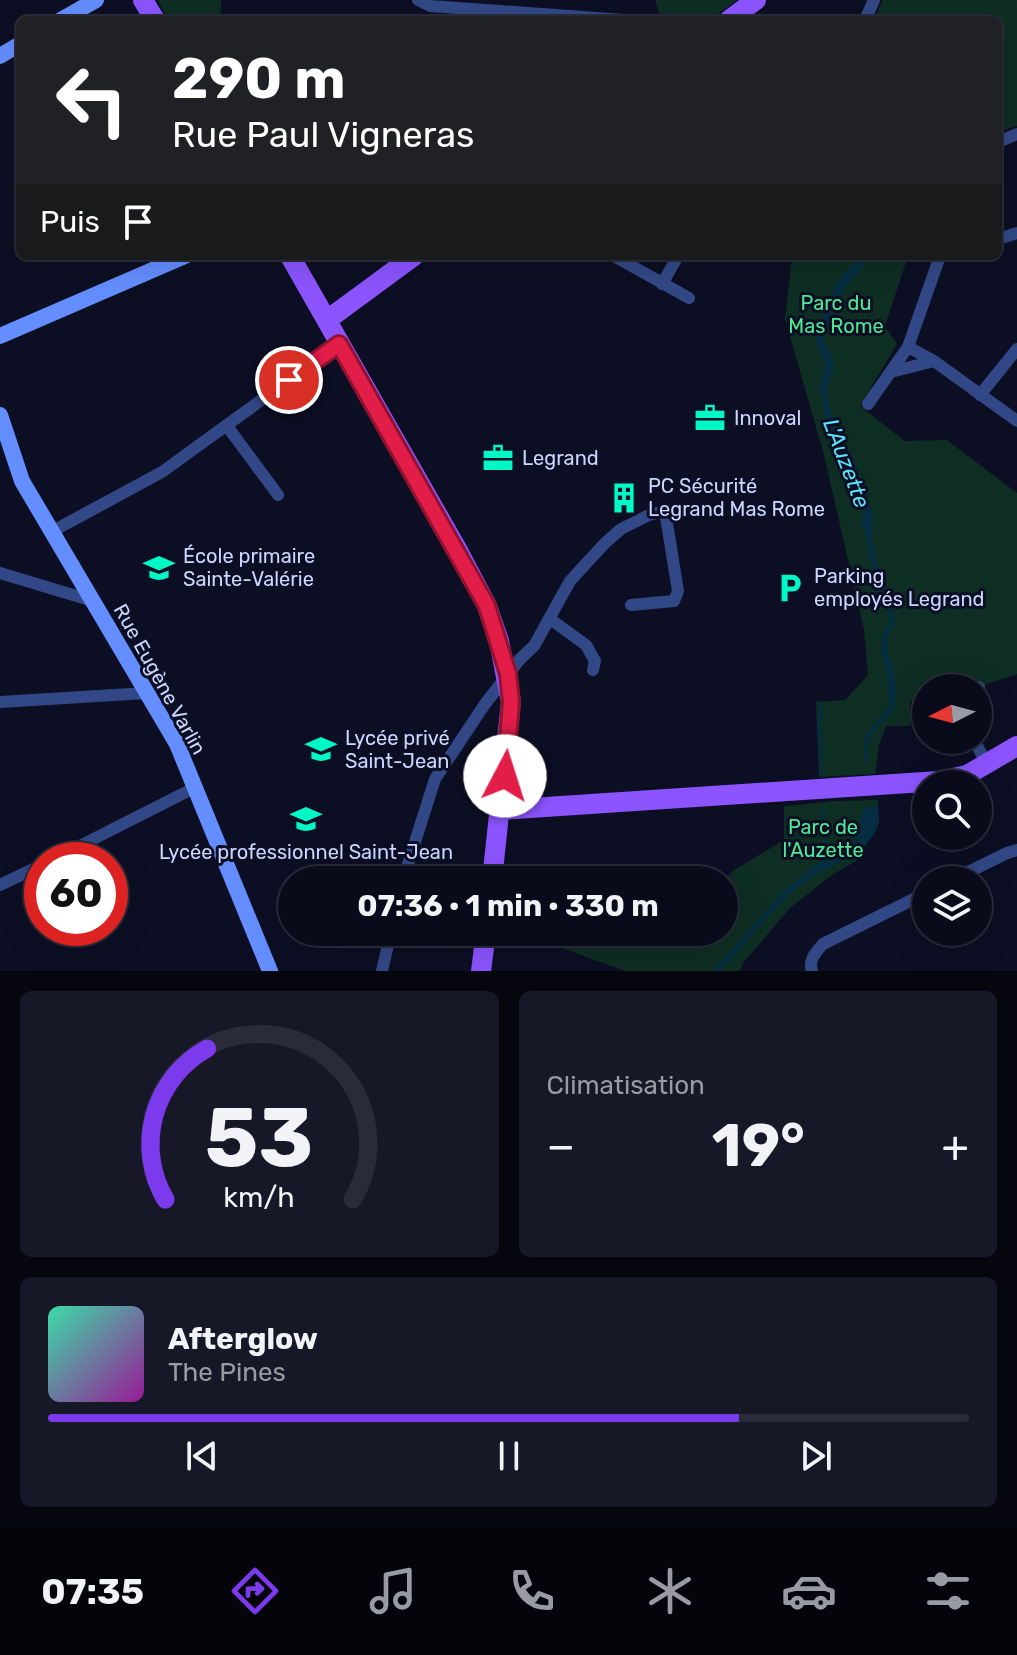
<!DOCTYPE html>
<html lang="fr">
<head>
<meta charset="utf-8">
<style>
  body { margin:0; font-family:Rubik,sans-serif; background:#171827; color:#f1f3f6; height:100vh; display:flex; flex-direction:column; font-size:30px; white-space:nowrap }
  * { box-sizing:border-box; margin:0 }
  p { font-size:26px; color:#999aa2 }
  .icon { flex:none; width:44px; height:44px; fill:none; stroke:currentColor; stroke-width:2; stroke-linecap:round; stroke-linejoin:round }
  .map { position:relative; height:971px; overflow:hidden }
  .side { display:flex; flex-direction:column; gap:20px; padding:20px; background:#05060e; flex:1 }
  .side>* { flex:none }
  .hud { position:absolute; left:16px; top:16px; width:986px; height:244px; border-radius:12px; box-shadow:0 8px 32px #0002,0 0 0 2px #292b39; background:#202124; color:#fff; overflow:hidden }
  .needle { width:52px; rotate:264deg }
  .fabs { position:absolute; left:912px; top:674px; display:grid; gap:16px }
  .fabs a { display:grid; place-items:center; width:80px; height:80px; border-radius:50%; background:#090a1a; box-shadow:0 8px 32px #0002,0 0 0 2px #292b39; font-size:40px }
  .speed { position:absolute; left:24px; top:842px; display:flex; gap:16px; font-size:40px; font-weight:700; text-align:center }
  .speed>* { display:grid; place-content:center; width:104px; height:104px; border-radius:50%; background:#090a1a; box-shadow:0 8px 32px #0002,0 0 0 2px #292b39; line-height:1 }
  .speed .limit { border:12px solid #d22; background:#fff; color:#111 }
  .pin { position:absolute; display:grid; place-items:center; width:68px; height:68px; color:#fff; margin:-34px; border:4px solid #fff; border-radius:50%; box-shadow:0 2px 8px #0007 }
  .me { position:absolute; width:88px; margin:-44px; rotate:5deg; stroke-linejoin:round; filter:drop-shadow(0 0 6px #0008) }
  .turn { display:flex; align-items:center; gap:28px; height:168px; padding:0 24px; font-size:36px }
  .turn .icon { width:104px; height:104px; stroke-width:2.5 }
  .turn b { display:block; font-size:56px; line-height:68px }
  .then { display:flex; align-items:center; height:76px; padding:0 24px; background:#0003; gap:16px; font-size:30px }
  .big { font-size:60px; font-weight:700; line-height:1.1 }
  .side .widget { flex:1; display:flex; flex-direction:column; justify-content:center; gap:12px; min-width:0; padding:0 28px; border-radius:12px; background:#171827 }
  .side .dial { align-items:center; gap:0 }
  .dial svg { height:208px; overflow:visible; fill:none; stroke:#292b39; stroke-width:7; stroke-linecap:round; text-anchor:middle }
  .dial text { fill:#f1f3f6; stroke:none }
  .song { display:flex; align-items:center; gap:24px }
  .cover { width:96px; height:96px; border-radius:12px; background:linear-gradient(135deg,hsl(160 70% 55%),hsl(300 70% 35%)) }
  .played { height:8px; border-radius:4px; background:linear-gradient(90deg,#7c3aed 75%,#292b39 75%) }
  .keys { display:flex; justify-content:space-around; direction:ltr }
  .heat { display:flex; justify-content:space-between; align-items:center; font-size:44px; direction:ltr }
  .side .tiles { flex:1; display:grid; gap:20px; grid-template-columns:1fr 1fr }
  .widget:last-child { grid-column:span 2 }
  .trip { position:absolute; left:278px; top:866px; width:460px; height:80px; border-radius:40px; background:#090a1a; box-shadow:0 8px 32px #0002,0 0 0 2px #292b39; font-weight:700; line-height:80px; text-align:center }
  .tab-bar { display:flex; height:128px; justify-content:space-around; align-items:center; background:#04040a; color:#999aa2 }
  .tab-bar .icon { width:56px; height:56px }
  .tab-bar .current { color:#7c3aed }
  .tab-bar b { font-size:36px; color:#f1f3f6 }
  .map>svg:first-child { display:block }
</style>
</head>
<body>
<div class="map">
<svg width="1017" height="971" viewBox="0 0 1017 971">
  <rect width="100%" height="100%" fill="#0c0e23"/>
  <path fill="#0e2d23" d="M158 0H221V20H167Z
    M655 0H737L710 20H661Z
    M883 0H1017V126L998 132V20H874Z
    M792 256H908L885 326 897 344 860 406 905 441 947 440 1017 493V674L976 688H926V698L910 702V726H886L879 745 875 774 819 777 816 702 845 700 868 675 864 630 824 455 785 319Z
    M878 800 879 823 856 861 832 875 790 908 743 963 740 971H625L559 947 563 932H724L723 880 734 870 784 840V806L836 801Z"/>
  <path fill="#052d42" d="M857 256H864L863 267 847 284 823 337 835 367 826 389 829 405 835 425 853 458 872 510V543L884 593 896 620 886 640C887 663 900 675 895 701 890 727 864 720 868 762H864L865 736 889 706 888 673 883 657 881 638 891 619 878 592 877 579 869 556 867 537 861 523 864 512 862 498 825 418 820 387 826 365 816 341 826 306 842 275 856 263Z
    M878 806C879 817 880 826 873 836 856 859 827 865 806 881 773 905 748 942 720 971H713L787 888 820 862 825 863C844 853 864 841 860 816L865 808Z"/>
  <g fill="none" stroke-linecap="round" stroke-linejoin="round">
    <path stroke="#052d42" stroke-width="3" d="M821 773 819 724 821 702
      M822 864 825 850 823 810"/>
    <path stroke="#324886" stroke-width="12" d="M418 0 430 6 624 20
      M865 20 874 0
      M998 142 1017 134
      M998 239 1017 233
      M614 256 689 298
      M662 284 678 256
      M908 347 934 361 1017 421
      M891 372 934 361
      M980 395 1017 349
      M868 404 908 347 940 256
      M227 426 278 495
      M51 532 162 472 339 344
      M0 573 93 601
      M550 619 586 645 595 661 593 670
      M978 689 979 687
      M0 702 146 693
      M974 740 987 764
      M52 860 196 787
      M403 880 435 779 485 704 520 659 534 646 570 581 605 543 621 529 649 515 665 511 678 591 674 601 631 605
      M952 880 1007 853 1017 850
      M0 885 42 865
      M382 971 391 932
      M812 971C808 960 816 952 823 944L926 893"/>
    <path stroke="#648eff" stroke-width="16" d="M61 20 96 0
      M0 56 20 44
      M0 336 185 256
      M0 415 22 481 177 744 270 971"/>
    <path stroke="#8c54ff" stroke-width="20" d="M143 0 155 20
      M729 20 756 0
      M290 256 457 549 487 606 499 641 511 702 492 880
      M327 320 414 256
      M501 810 939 781 967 775 1017 746
      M481 971 486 932"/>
  </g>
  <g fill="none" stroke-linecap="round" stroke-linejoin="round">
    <g stroke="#92132f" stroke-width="20">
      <path id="route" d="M289 380 339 344 487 606 508 674 511 702 505 776"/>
    </g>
    <use href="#route" stroke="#e11d48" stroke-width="14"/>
  </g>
  <defs>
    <g id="office-bare" transform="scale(2.4)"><path d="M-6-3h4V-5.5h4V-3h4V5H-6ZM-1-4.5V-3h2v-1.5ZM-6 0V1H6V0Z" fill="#00f8c7" stroke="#0c0e23" stroke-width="2.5" paint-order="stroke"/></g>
    <g id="building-bare" transform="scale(2.4)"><path d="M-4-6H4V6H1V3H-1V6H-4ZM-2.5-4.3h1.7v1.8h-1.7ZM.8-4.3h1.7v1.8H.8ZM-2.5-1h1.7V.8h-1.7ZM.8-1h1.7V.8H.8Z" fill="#00f8c7" stroke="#0c0e23" stroke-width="2.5" paint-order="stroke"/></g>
    <g id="school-bare" transform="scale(2.4)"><path d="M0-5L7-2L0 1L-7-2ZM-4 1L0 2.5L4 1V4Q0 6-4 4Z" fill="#00f8c7" stroke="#0c0e23" stroke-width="2.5" paint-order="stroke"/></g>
    <g id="parking-bare" transform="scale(2.4)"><path d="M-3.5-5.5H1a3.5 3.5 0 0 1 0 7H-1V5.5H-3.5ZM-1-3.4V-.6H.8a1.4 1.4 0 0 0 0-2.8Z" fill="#00f8c7" stroke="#0c0e23" stroke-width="2.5" paint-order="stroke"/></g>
  </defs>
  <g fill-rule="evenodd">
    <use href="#office-bare" x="710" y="418"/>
    <use href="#office-bare" x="498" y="458"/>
    <use href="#building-bare" x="624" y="498"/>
    <use href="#school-bare" x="159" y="568"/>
    <use href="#parking-bare" x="790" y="588"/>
    <use href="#school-bare" x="321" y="749"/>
    <use href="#school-bare" x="306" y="819"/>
  </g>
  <g text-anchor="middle" stroke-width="6" stroke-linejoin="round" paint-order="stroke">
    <g font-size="20" fill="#4fe995" stroke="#0c0e23">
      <text x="836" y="310">Parc du<tspan x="836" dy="23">Mas Rome</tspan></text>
      <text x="823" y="834">Parc de<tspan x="823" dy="23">l'Auzette</tspan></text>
    </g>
    <g font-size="20" fill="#cdd6ff" stroke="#0c0e23" text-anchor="start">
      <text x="734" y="425">Innoval</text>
      <text x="522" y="465">Legrand</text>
      <text x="648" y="493">PC Sécurité<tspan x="648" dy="23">Legrand Mas Rome</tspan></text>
      <text x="183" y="563">École primaire<tspan x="183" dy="23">Sainte-Valérie</tspan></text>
      <text x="814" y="583">Parking<tspan x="814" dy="23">employés Legrand</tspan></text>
      <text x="345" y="745">Lycée privé<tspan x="345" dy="23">Saint-Jean</tspan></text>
      <text x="306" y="859" text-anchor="middle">Lycée professionnel Saint-Jean</text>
    </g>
    <g font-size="20" fill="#cdd6ff" stroke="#0c0e23">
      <text transform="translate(160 679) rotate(61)" y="7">Rue Eugène Varlin</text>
    </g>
    <g font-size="22" font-style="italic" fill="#5be4ff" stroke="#0c0e23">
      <text transform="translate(847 463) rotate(69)" y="8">L'Auzette</text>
    </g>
  </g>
</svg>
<div class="fabs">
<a><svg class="needle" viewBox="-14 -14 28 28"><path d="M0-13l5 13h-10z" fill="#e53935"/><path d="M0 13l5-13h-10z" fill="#999aa2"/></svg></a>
<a><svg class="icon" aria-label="search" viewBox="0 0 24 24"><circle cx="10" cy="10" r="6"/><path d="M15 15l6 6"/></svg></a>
<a><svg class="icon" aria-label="layers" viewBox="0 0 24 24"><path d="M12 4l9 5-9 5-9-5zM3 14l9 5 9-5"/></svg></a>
</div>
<div class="speed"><div class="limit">60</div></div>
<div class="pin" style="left:289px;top:380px;background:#d93025"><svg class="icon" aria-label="arrive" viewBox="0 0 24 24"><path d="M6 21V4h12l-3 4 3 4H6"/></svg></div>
<svg class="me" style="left:505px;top:776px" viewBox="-20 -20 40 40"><circle r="19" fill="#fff"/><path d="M0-13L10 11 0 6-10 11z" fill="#e11d48"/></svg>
<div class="trip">07:36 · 1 min · 330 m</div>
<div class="hud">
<div class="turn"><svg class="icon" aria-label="left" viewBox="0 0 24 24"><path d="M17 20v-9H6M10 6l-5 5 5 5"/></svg><div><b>290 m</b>Rue Paul Vigneras</div></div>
<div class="then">Puis<svg class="icon" aria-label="arrive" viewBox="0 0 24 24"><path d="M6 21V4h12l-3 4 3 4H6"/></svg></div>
</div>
</div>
<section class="side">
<div class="tiles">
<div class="widget dial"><svg viewBox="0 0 100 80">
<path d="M14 69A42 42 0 1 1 86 69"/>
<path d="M14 69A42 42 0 0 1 30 11" stroke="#7c3aed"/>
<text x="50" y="56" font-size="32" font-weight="700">53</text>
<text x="50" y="72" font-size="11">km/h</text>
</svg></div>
<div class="widget"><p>Climatisation</p>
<div class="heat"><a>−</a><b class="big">19°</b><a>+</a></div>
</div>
<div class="widget">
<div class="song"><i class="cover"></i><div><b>Afterglow</b><p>The Pines</p></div></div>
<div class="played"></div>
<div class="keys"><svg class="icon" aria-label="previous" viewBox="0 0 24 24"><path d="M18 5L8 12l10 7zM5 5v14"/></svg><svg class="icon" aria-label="pause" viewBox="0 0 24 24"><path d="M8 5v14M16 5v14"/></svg><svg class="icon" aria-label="next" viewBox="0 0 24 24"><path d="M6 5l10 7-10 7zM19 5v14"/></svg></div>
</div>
</div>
</section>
<nav class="tab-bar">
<b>07:35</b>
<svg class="icon current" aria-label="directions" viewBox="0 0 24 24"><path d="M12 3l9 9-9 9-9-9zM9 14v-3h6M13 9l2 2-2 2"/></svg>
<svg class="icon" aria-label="music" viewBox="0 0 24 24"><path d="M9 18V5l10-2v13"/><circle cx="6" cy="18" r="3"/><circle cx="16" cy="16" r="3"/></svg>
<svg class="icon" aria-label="phone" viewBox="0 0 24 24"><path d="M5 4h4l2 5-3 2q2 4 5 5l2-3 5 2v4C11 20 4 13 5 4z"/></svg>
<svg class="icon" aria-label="climate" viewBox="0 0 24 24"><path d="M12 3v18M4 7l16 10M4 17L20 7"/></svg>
<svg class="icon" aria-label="car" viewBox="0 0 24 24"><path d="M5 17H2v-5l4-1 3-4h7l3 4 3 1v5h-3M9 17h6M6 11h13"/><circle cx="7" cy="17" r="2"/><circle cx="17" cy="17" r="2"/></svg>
<svg class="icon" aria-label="filters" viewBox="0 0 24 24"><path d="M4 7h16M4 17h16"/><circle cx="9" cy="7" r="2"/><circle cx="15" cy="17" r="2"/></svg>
</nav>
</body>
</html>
